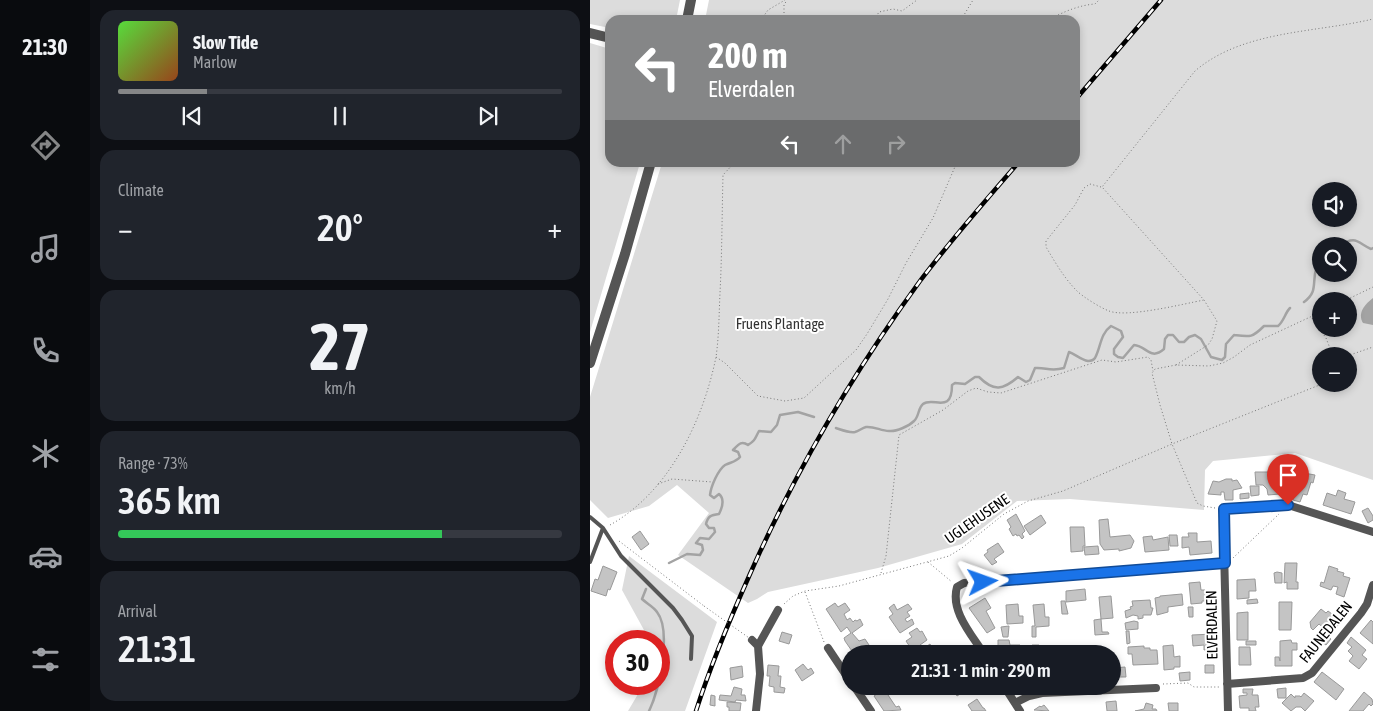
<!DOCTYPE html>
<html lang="en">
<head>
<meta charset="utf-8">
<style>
  body { margin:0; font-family:"Asap Condensed",sans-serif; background:#20242c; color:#f1f3f6; height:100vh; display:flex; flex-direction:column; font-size:19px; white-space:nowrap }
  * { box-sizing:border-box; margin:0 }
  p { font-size:16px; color:#9ea1a6 }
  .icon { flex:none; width:28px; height:28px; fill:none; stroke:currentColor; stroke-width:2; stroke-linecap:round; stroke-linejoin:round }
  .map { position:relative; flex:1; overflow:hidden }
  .side { display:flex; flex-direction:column; gap:10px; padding:10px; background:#0d0f14; width:500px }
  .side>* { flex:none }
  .banner { position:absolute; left:15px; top:15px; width:475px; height:152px; border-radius:15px; box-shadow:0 2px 8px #0003; background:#858687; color:#fff; overflow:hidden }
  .tools { position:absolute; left:722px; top:182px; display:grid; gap:10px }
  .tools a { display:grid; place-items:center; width:45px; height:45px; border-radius:50%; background:#171b24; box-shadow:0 2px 8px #0003; font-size:25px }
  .speed { position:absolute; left:15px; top:630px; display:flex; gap:10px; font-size:25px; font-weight:700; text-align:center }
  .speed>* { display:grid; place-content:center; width:65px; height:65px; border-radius:50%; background:#171b24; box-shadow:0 2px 8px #0003; line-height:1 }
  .speed .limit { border:8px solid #d22; background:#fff; color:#111 }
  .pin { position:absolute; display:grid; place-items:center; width:42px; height:42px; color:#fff; margin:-51px -21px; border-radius:50% 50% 50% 0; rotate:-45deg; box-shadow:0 0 5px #0007 }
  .pin .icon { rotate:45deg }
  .me { position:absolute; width:55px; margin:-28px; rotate:86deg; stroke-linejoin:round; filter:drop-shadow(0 0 4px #0008) }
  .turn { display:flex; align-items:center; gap:18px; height:105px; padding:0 20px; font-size:22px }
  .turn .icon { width:65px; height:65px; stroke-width:2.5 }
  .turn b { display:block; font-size:35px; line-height:42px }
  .lanes { display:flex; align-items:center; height:48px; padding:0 20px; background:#0003; justify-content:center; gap:25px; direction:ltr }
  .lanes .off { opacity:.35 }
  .big { font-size:38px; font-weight:600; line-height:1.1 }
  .side .widget { flex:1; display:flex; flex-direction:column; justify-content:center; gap:8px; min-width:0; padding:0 18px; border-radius:15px; background:#20242c }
  .side .dial { align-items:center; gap:0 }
  .dial b { font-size:65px; line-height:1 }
  .song { display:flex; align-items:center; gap:15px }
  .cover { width:60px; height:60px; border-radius:8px; background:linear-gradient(135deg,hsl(110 70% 55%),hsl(20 70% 35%)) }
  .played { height:5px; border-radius:2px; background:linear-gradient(90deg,#858687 20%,#363941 20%) }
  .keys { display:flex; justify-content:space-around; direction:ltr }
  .heat { display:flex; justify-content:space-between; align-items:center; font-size:28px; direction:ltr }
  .charge { height:8px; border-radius:4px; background:linear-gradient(90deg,#34c759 73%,#363941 0) }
  .trip { position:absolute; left:251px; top:645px; width:280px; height:50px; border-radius:25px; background:#171b24; box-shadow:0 2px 8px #0003; font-weight:600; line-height:50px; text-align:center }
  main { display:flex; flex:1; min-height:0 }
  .tab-bar { display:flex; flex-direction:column; width:90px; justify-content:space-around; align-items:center; background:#090b0e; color:#9ea1a6 }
  .tab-bar .icon { width:35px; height:35px }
  .tab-bar .on { color:#858687 }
  .tab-bar b { font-size:22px; color:#f1f3f6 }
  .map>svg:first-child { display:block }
</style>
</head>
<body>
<main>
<nav class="tab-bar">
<b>21:30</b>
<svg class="icon on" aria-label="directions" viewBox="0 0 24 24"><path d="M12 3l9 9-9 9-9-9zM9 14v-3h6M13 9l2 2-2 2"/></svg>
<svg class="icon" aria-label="music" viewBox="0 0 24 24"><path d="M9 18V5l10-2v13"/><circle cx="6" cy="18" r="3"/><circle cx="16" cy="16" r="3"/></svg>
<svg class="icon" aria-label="phone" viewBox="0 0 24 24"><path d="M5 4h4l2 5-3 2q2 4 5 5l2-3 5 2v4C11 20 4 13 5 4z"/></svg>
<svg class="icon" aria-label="climate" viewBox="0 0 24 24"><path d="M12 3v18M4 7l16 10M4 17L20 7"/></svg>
<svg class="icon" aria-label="car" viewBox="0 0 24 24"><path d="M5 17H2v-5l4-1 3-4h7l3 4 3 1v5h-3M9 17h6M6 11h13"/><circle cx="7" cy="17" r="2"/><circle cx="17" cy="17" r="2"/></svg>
<svg class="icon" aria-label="filters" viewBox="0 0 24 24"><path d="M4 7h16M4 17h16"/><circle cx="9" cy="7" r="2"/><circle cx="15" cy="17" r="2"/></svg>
</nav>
<section class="side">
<div class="widget">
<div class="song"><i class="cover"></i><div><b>Slow Tide</b><p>Marlow</p></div></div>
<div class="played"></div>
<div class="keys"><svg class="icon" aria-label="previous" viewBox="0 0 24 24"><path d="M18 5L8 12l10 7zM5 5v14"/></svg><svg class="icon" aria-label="pause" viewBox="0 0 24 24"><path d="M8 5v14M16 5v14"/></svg><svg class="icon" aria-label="next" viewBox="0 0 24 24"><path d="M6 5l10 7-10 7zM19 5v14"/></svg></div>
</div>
<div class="widget"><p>Climate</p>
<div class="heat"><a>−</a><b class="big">20°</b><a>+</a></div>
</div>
<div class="widget dial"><b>27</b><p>km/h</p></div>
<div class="widget"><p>Range · 73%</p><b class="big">365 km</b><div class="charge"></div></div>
<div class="widget"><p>Arrival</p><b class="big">21:31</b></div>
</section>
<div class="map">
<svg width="783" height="711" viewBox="0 0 783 711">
  <rect width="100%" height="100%" fill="#fff"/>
  <path fill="#dcdcdc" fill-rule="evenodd" d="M0 0H90L86 20H20V28L0 24Z
    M119 0H783V480L705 453 623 461 615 470 614 510 480 499 427 501 372 544 288 568 178 592 167 599 158 603 88 555 119 513 87 485 59 506 18 518 0 500V397L72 163 485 162V20H115ZM731 191H759V219H731ZM731 246H759V274H731ZM731 301H759V329H731ZM731 356H759V384H731Z
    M0 43 20 49V162L50 163 0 332Z
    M39 556 127 622 95 711H38L54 684H69V641H60L32 590Z"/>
  <path fill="#a3a3a3" d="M783 298V325L773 323C767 313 775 304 783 298Z"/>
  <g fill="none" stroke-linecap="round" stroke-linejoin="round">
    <path stroke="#a3a3a3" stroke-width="2.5" d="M751 246C765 234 769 244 781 249L783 248
      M714 302C728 292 722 283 726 269L731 265
      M246 428C252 430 259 433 265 432 269 431 272 428 276 427 284 426 291 431 299 431 306 432 319 426 324 421 329 417 328 408 333 404 343 396 362 415 362 385L365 383 375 384 385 377H389C404 392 413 390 428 377L436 382 440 380 445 368C456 367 460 372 474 368L479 352C485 354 491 360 498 361 501 361 503 361 505 358 511 347 510 334 521 326L531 331 533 337 524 349V354L528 357 533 358 544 345C557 346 560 361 574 349L575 339 578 335H583L589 342H594L599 337 605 335 611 339 621 357 632 360 635 357 636 344 644 335C660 337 662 338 674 326H688C694 321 695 313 700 308
      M79 563 97 554 110 555 113 550 112 545 106 543 110 538 119 539 125 532 124 528H119L116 524C118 516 121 515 129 514 132 508 135 499 129 494L124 498 120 495C121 486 128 470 135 465 141 462 146 462 150 457L148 452 143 450C148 445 151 440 158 445 166 440 165 438 169 431L181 432 187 425 190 415 208 412 224 417
      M56 589 52 599C56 603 64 607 67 612 82 631 69 691 59 711"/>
  </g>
  <path fill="#c4c4c4" stroke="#999" d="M665 472H678L679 478 683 482H690V494L678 495 677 489 673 485H666Z
    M708 472 725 475 723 483 721 482 717 495 713 494 710 502 703 500 706 492 702 491Z
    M636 479H642V481L647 480 652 488 643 490V500H635L634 492H631V495L618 494 623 481 629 482Z
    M660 486H669V495L661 496Z
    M748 490 756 493 754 499 765 502 761 514 733 505 737 493 746 496Z
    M659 493V498L650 499V494Z
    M778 508 783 516V520L778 523 772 511Z
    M426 514 435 531 432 534 434 537 432 539 429 535 427 536 426 534 423 536 419 529 421 527 417 520Z
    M451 515 456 523 440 535 434 526Z
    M518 519 520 537 540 535 544 541 541 548 529 551V549L514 550 510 544 509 520Z
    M480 527H494L495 546H493V551L481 552Z
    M50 531 59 544 51 550 42 537Z
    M598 533H607V542L621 541 622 553 600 555 599 547 592 548V537H599Z
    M579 535H587L588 546H580Z
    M562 536 563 540 578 537 579 550 555 552 553 537Z
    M408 543 414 552 404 559 407 562 402 565 394 555 398 552 397 550Z
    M508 546 509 554 495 555 494 547Z
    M695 563H707L706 582H708V589H697V582L694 583Z
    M13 566 27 572 20 590 18 589 16 596 1 591 5 579 8 580Z
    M739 566 748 569 747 571 754 573 753 576 760 578 754 597 746 594 748 587 743 586 741 590 730 586 731 582 734 583Z
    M687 572 692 573V583H685L684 573Z
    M665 579 666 591H659V598L647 599V580Z
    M610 582 611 590H615L616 601H612V603L601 604 599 583Z
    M495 589 496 600 476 602V591Z
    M592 594 593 605 578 607V612L567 615 565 598 570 597V596Z
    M521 596 523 618 511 619 509 597Z
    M395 598 401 608 396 611 405 628 397 633 379 608Z
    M667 599 668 603 657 604V600Z
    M560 600 561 608H563L561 615H553V618L548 619V616L543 615 536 618 535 611 541 609 540 607 543 606 542 601Z
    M471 601H475L478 614H472Z
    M689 602H702L701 630H689Z
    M245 603 248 607 255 603 260 610 254 614 257 620 260 618 263 622 265 620 267 621 270 619 273 625 262 633 269 641 275 639 279 645 274 649 277 654H264L255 641 254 638 261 633 257 627 251 632 236 609Z
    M304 604 307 610 318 604 322 609 317 612 320 616 315 619 317 622 322 619 324 624 310 633 299 617 303 614 299 608Z
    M428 604 429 616H433V623L417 624 416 605Z
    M454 604 455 617H459V626L446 627V637H442V626H445L443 605Z
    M598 607H603V617H599Z
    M731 609 736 613 738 611 746 617 744 620 749 624 741 634 729 624 723 630 721 628 720 622Z
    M658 612V640H647V613Z
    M511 619 512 632H518L519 634 505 635 504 620Z
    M781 620 783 622V644L770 633Z
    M544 621 548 622V629L536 630 535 623Z
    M419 626 418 637H413L411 627Z
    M327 628 330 632 332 631 337 640 330 645 332 648 324 653 316 641 322 637 319 633Z
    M536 631H539L540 643 537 644Z
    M192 632 202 635 199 644 189 641Z
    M733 632 741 639 736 645 727 638Z
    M623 634 624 645H621V649L614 650V645L603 646 602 635Z
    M761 637 776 650 772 655 777 659 769 669 759 661 763 656 758 651 762 647 757 643Z
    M408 640H419L420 645H430V654H419L418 646H408Z
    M701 640 702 643H707V650H702V666H685V657H689L690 661V641Z
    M656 641H666V645H656Z
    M340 644 342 648 331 654 330 651Z
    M442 645H449V649H446V654H442Z
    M583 645 584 657 590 656V667H584V669L574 670 573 646Z
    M554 646V648H560V650H567L568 664 543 665 542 654H538V647Z
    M649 647H660L661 665H649Z
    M522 661 524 668 535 667 536 677H522Z
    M213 664 218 670 221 668 224 673 212 681 205 670Z
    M178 665 189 666 188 676H191L190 687 195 688 194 693 184 692V687L179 686 180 676H177Z
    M615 665H624V673H615Z
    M152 666 153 677 141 680 140 668Z
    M600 672V680L590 681 589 673Z
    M732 672 754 689 746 700 724 682Z
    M361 686H376L378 689 367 696Z
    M144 687 152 689 151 695H155L156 701 146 700 145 702 129 700 130 695 141 696Z
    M696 688V698H688L687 689Z
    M294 689 306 707 309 706 311 710 294 711 284 696Z
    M653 689H663L662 695H668L669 707H665L666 711H659V708H650L649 696 657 695V693H653Z
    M774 692 782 699 783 704 781 706 779 704 773 711H759Z
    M714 693 724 701 715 711 711 707H706L701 711 692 703 701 694 705 698V696H710L711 697Z
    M121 695 125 696V706L120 705Z
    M387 699 393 708H394L396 711H382L378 705Z
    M526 701 527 711H517L516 702Z
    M137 702 151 703 150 711H139V707H137Z
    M556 703 563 705 562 709H566L567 711H545L554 709Z
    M578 703H588V711H579Z
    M454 705 459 711 444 710 450 706 451 707Z"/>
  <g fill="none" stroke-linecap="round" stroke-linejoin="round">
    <path stroke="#777" stroke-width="1" stroke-dasharray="1 2.5" stroke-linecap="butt" d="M171 20 178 10 195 0
      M194 20V5L197 0
      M284 20 289 12 303 9 312 11 327 0
      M371 20 383 0
      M459 20C472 12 490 5 505 4L509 0
      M511 187 500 184 494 188 485 205 456 241V247C465 262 474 278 487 291 493 297 511 308 519 311 537 318 593 304 614 300
      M754 301 783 287
      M722 318 736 338 743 356
      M757 356 783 347
      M126 357 135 363 168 396 195 401 214 398 266 350 277 334 298 299 316 263 343 218 367 162
      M586 365 618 345 622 339 627 321 614 300 512 187 605 71C653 30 725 33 783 19
      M68 484 82 479 122 482
      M625 508 613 506 607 503 582 444 570 405 562 373 565 369 586 365 619 366 633 363 644 357 660 345 731 312
      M20 525C79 492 113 421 126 357 129 336 129 314 130 293 132 254 132 214 133 175L145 162
      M29 541 114 606
      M643 558 689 514
      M338 562 362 582
      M291 573 296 556 309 435 353 410 378 391 386 388 398 392 411 393 512 360 526 362 558 357 561 360 563 371
      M215 592 234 642
      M194 604 203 596 215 591 249 586 359 556 372 548 414 514 438 501 473 491 582 444 732 384
      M573 684 598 683 604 687H630"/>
    <path stroke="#555" stroke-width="4" d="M0 517 13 528 31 556 83 608 92 620 102 636 101 659
      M0 562 13 528"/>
    <path stroke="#555" stroke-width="8" d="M162 640 168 646 170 674 166 711
      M168 646 188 610
      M238 648 260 681
      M394 654C382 635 360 611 367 587L374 583 635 563
      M637 684 713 678 722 673 771 613 777 604 783 585
      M264 686 281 711
      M414 686 430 711
      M425 703 439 696 452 693 566 688
      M638 711 633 509 698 505 783 532"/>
    <path stroke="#555" stroke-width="10" d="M97 20 101 0
      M0 33 20 38
      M0 363 35 254 61 162"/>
    <g stroke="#000" stroke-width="4.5">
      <path id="rail" d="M485 100 571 0
        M106 711C121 664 140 619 160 574 206 470 263 373 330 281 361 240 395 201 429 162"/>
    </g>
    <use href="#rail" stroke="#fff" stroke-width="2.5" stroke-dasharray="8" stroke-linecap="butt"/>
    <path stroke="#777" stroke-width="1" stroke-dasharray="1 2.5" stroke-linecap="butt" d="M114 606 162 640"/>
  </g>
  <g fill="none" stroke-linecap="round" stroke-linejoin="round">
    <g stroke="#114b97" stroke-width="12">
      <path id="route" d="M393 582 635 563 634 509 698 505"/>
    </g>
    <use href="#route" stroke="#1a73e8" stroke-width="9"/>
  </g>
  <g text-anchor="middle" stroke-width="4" stroke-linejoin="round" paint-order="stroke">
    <g font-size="15" fill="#333" stroke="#fff">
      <text x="190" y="329">Fruens Plantage</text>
    </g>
    <g font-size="15" fill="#000" stroke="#fff">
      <text transform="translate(387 519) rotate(-35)" y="5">UGLEHUSENE</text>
      <text transform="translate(622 625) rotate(-91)" y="5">ELVERDALEN</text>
      <text transform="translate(736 632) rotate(-51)" y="5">FAUNEDALEN</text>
    </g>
  </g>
</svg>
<div class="tools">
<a><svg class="icon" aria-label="sound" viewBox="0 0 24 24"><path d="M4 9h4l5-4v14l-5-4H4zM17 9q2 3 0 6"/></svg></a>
<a><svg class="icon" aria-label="search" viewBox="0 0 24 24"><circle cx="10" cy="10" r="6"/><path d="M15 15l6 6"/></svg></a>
<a>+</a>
<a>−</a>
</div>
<div class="speed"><div class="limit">30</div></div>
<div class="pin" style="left:698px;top:505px;background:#d93025"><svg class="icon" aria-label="arrive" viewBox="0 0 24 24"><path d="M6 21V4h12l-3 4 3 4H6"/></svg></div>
<svg class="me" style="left:393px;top:582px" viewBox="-20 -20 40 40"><path d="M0-17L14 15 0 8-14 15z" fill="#1a73e8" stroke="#fff" stroke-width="4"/></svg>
<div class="trip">21:31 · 1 min · 290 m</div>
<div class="banner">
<div class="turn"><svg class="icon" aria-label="left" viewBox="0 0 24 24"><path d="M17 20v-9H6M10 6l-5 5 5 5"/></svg><div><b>200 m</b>Elverdalen</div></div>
<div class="lanes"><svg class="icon" aria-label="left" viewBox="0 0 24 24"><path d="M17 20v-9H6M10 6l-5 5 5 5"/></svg><svg class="icon off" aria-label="ahead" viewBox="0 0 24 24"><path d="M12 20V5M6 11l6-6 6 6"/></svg><svg class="icon off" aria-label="right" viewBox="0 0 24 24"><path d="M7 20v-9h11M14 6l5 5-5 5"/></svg></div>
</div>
</div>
</main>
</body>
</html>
